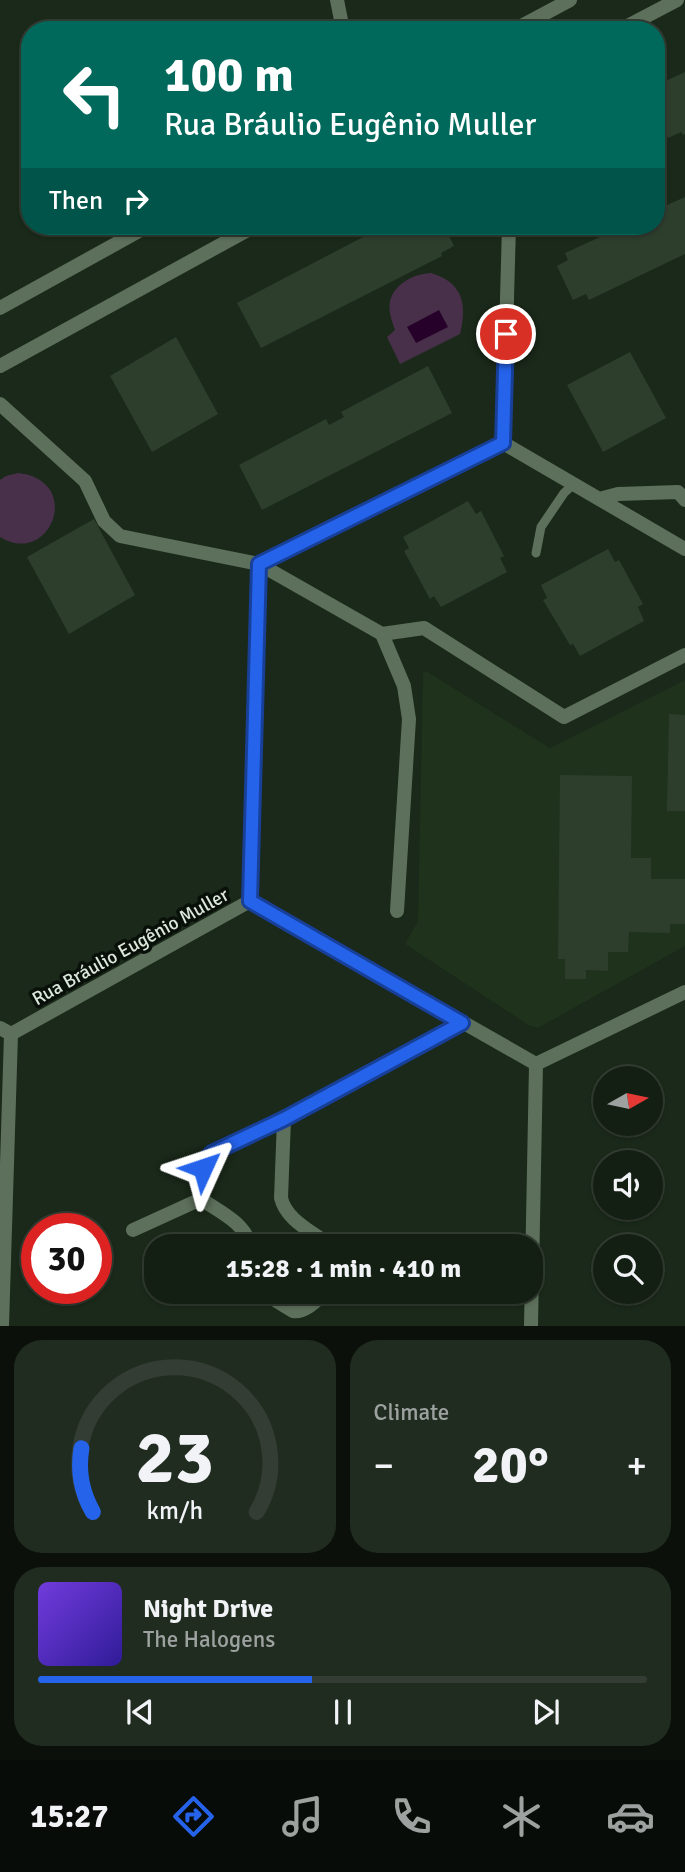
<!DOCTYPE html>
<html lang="en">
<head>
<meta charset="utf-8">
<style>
  body { margin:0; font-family:Signika,sans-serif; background:#212c21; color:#f1f3f6; height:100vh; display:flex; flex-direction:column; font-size:26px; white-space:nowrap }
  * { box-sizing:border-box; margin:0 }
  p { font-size:23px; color:#9da2a0 }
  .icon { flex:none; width:38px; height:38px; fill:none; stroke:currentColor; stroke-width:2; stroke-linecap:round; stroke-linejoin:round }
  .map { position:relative; height:1326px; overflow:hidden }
  .sheet { display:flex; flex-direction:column; gap:14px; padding:14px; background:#0b110a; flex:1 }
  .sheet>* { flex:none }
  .top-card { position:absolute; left:21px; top:21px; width:644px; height:214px; border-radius:28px; box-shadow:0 2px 5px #0004,0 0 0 2px #333d33; background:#00695c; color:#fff; overflow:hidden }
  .needle { width:46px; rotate:81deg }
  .buttons { position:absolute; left:593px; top:1066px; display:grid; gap:14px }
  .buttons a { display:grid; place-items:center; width:70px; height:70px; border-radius:50%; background:#141f13; box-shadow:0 2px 5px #0004,0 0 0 2px #333d33; font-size:35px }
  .speed { position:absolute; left:21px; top:1213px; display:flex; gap:14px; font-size:35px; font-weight:700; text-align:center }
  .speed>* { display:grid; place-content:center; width:91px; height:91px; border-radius:50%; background:#141f13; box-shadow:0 2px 5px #0004,0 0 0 2px #333d33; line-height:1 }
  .speed .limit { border:10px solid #d22; background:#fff; color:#111 }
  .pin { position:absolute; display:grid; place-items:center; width:60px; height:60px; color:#fff; margin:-30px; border:4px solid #fff; border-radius:50%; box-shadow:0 2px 7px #0007 }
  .me { position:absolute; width:77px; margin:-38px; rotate:48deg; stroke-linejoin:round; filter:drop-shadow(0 0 5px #0008) }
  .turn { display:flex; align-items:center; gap:24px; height:147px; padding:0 28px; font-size:32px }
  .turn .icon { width:91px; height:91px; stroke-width:2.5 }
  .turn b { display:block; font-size:49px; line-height:60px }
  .then { display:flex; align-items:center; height:66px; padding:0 28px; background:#0003; gap:14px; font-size:26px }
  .big { font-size:52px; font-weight:700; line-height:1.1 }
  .sheet .widget { flex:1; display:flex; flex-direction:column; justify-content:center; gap:10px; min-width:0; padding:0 24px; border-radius:28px; background:#212c21 }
  .sheet .dial { align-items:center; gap:0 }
  .dial svg { height:182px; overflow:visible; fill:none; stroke:#333d33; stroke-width:7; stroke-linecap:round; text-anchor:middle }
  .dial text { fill:#f1f3f6; stroke:none }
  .song { display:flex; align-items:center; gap:21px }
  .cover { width:84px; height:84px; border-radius:10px; background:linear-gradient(135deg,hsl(260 70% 55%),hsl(250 70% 35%)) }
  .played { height:7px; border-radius:4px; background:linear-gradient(90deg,#2563eb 45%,#333d33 45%) }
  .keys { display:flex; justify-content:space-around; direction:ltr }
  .heat { display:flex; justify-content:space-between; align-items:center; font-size:38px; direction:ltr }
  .sheet .tiles { flex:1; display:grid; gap:14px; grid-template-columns:1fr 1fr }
  .widget:last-child { grid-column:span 2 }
  .trip { position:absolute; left:144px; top:1234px; width:399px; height:70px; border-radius:28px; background:#141f13; box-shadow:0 2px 5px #0004,0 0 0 2px #333d33; font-weight:700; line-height:70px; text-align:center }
  .tab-bar { display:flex; height:112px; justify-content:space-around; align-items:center; background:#080c08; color:#9da2a0 }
  .tab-bar .icon { width:49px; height:49px }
  .tab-bar .current { color:#2563eb }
  .tab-bar b { font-size:32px; color:#f1f3f6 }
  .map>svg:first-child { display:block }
</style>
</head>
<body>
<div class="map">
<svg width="685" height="1326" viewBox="0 0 685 1326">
  <rect width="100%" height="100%" fill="#1a2919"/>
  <path fill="#1e321c" d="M426 671 550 748 685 680V946L538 1028 530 1026 405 944 418 921 423 673Z"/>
  <path fill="#49304a" d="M431 273C464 283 467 305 460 334L400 364 387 337 395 330C392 322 388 310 390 301 395 283 414 274 431 273Z
    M18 473C84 480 51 568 0 537V480L6 476Z"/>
  <path fill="#260129" d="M439 310 448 327 416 343 407 327Z"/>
  <path fill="#2e3e2d" d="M685 72V134L683 135 681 132 668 138 656 114V91L661 89 659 84Z
    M685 197V254L589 300 586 294 573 300 557 266 568 260 565 253 624 226H656V210Z
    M384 226H444L454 246 441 253 442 256 261 348 237 303Z
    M176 337 218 414 152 452 110 376Z
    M630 352 666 418 603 452 567 385Z
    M428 366 452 413 262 510 239 465 326 419 329 425 344 417 341 412Z
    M468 501 476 514 481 511 504 556 500 558 507 572 441 607 434 596 430 599 404 551 409 548 403 537Z
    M94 519 135 595 69 634 27 557Z
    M608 549 615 562 619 560 643 604 638 607 644 621 580 656 573 644 570 645 543 600 547 598 541 585Z
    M669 714 685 715V811H667Z
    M560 775 632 776 631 858H651V879H685V924H670V933L629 932 628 952H608V971L586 970V979H565V959H558Z"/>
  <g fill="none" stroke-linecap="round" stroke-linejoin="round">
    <path stroke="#5d705b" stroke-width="9" d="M536 553 541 527 564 493 574 484"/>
    <path stroke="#5d705b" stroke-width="14" d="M382 634 424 628 564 717 685 655"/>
    <path stroke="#5d705b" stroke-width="14" d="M337 0 343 30
      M514 30 570 0
      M620 30 677 0
      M0 308 148 226
      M0 366 255 226
      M0 404 85 481 104 521 120 536 259 564 382 634 404 686 409 719 397 911
      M503 443 685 549
      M599 499 618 494 678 492 685 500
      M259 564 503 443 509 226
      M250 901 259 564
      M0 1028 11 1034 250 901 536 1064 685 992
      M284 1119 281 1198C286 1219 309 1230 325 1242L328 1246
      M201 1199C202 1183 200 1164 212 1153L284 1119 462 1023
      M201 1199C218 1211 246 1223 250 1246
      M133 1230 201 1199
      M262 1292 293 1311C305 1313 317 1300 326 1292
      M2 1326 11 1034
      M531 1326 536 1064"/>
  </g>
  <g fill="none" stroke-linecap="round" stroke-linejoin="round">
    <g stroke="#184099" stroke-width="18">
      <path id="route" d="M203 1168 206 1159 212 1153 284 1119 462 1023 250 901 259 564 503 443 506 334"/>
    </g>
    <use href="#route" stroke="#2563eb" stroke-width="12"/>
  </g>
  <g text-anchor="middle" stroke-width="7" stroke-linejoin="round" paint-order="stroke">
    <g font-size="19" fill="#dde7dc" stroke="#091009">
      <text transform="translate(130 946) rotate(-29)" y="7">Rua Bráulio Eugênio Muller</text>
    </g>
  </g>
</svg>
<div class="buttons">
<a><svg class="needle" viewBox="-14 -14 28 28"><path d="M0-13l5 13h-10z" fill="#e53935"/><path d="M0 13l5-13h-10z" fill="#9da2a0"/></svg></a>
<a><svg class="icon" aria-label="sound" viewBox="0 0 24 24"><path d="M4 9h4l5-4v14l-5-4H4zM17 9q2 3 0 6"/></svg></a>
<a><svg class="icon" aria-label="search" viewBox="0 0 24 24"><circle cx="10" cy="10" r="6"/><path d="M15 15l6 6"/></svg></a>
</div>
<div class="speed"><div class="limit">30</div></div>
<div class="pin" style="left:506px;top:334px;background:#d93025"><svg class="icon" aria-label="arrive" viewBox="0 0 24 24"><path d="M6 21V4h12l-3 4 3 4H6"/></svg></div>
<svg class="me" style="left:203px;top:1168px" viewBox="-20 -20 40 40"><path d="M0-17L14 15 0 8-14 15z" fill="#2563eb" stroke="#fff" stroke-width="4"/></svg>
<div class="trip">15:28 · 1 min · 410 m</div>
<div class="top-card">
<div class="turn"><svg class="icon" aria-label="left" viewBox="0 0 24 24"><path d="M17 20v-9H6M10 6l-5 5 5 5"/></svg><div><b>100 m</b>Rua Bráulio Eugênio Muller</div></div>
<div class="then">Then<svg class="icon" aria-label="right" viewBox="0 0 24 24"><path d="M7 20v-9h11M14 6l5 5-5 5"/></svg></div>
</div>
</div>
<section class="sheet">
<div class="tiles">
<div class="widget dial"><svg viewBox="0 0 100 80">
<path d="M14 69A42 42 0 1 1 86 69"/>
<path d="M14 69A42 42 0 0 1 9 41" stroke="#2563eb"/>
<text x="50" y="56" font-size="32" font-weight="700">23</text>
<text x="50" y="72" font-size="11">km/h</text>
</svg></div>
<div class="widget"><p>Climate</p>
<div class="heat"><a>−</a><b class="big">20°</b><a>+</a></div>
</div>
<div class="widget">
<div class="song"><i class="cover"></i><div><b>Night Drive</b><p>The Halogens</p></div></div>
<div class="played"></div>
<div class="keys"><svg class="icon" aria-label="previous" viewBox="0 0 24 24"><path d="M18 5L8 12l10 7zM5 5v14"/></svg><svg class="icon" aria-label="pause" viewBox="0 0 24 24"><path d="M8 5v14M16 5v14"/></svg><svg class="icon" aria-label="next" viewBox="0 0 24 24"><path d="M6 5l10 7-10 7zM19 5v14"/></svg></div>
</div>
</div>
</section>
<nav class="tab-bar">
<b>15:27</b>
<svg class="icon current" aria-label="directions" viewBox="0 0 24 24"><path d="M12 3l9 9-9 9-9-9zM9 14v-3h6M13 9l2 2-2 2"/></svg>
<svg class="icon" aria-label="music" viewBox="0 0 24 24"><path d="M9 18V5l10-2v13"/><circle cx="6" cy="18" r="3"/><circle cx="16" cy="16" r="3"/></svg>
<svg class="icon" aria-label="phone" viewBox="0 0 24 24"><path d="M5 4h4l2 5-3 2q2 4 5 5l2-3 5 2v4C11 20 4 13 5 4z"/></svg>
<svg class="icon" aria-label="climate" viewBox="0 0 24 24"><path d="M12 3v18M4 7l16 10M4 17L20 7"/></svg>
<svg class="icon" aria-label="car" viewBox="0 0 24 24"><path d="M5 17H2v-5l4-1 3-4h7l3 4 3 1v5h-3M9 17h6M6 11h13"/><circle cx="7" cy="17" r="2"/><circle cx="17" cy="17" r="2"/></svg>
</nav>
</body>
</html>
